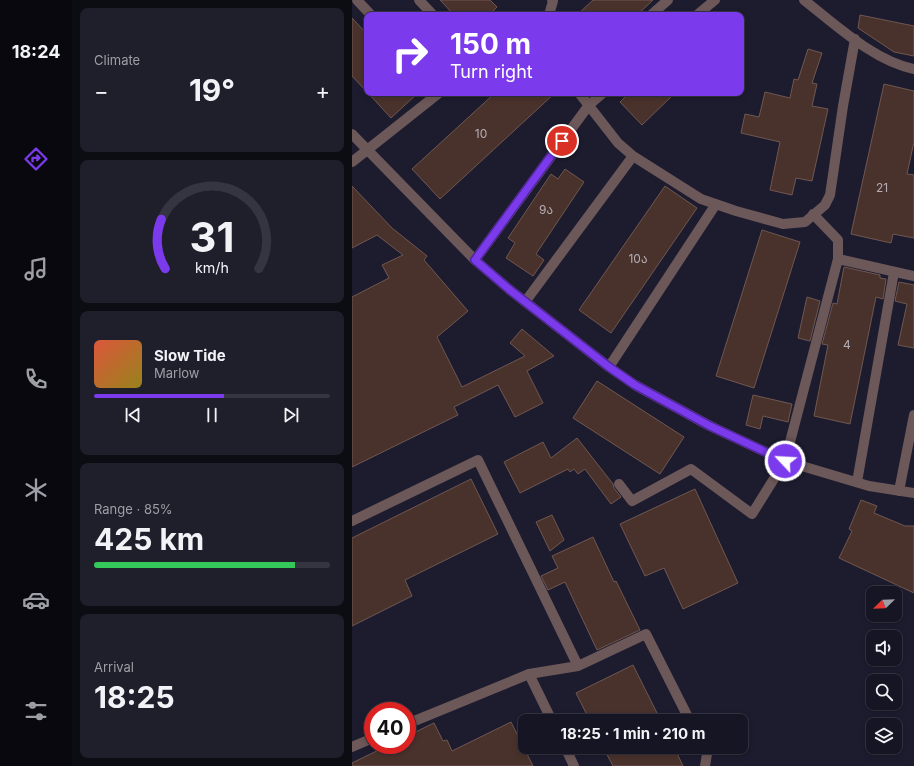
<!DOCTYPE html>
<html lang="en">
<head>
<meta charset="utf-8">
<style>
  body { margin:0; font-family:Inter,"Noto Sans Georgian",sans-serif; background:#1f1e2b; color:#f1f3f6; height:100vh; display:flex; flex-direction:column; font-size:15px; white-space:nowrap }
  * { box-sizing:border-box; margin:0 }
  p { font-size:13px; color:#9e9fa6 }
  .icon { flex:none; width:22px; height:22px; fill:none; stroke:currentColor; stroke-width:2; stroke-linecap:round; stroke-linejoin:round }
  .map { position:relative; flex:1; overflow:hidden }
  .sheet { display:flex; flex-direction:column; gap:8px; padding:8px; background:#0c0c13; width:280px }
  .sheet>* { flex:none }
  .guide { position:absolute; left:12px; top:12px; width:380px; height:84px; border-radius:8px; box-shadow:0 2px 6px #0003,0 0 0 1px #353441; background:#7c3aed; color:#fff; overflow:hidden }
  .needle { width:26px; rotate:247deg }
  .buttons { position:absolute; left:514px; top:586px; display:grid; gap:8px }
  .buttons a { display:grid; place-items:center; width:36px; height:36px; border-radius:8px; background:#161523; box-shadow:0 2px 6px #0003,0 0 0 1px #353441; font-size:20px }
  .speed { position:absolute; left:12px; top:702px; display:flex; gap:8px; font-size:20px; font-weight:700; text-align:center }
  .speed>* { display:grid; place-content:center; width:52px; height:52px; border-radius:50%; background:#161523; box-shadow:0 2px 6px #0003,0 0 0 1px #353441; line-height:1 }
  .speed .limit { border:6px solid #d22; background:#fff; color:#111 }
  .pin { position:absolute; display:grid; place-items:center; width:34px; height:34px; color:#fff; margin:-17px; border:2px solid #fff; border-radius:50%; box-shadow:0 1px 4px #0007 }
  .me { position:absolute; width:44px; margin:-22px; rotate:295deg; stroke-linejoin:round; filter:drop-shadow(0 0 3px #0008) }
  .turn { display:flex; align-items:center; gap:14px; height:84px; padding:0 20px; font-size:18px }
  .turn .icon { width:52px; height:52px; stroke-width:2.5 }
  .turn b { display:block; font-size:28px; line-height:34px }
  .big { font-size:30px; font-weight:700; line-height:1.1 }
  .sheet .card { flex:1; display:flex; flex-direction:column; justify-content:center; gap:6px; min-width:0; padding:0 14px; border-radius:8px; background:#1f1e2b }
  .sheet .dial { align-items:center; gap:0 }
  .dial svg { height:104px; overflow:visible; fill:none; stroke:#353441; stroke-width:7; stroke-linecap:round; text-anchor:middle }
  .dial text { fill:#f1f3f6; stroke:none }
  .song { display:flex; align-items:center; gap:12px }
  .cover { width:48px; height:48px; border-radius:6px; background:linear-gradient(135deg,hsl(10 70% 55%),hsl(50 70% 35%)) }
  .played { height:4px; border-radius:2px; background:linear-gradient(90deg,#7c3aed 55%,#353441 55%) }
  .keys { display:flex; justify-content:space-around; direction:ltr }
  .heat { display:flex; justify-content:space-between; align-items:center; font-size:22px; direction:ltr }
  .charge { height:6px; border-radius:3px; background:linear-gradient(90deg,#34c759 85%,#353441 0) }
  .trip { position:absolute; left:166px; top:714px; width:230px; height:40px; border-radius:8px; background:#161523; box-shadow:0 2px 6px #0003,0 0 0 1px #353441; font-weight:700; line-height:40px; text-align:center }
  main { display:flex; flex:1; min-height:0 }
  .tab-bar { display:flex; flex-direction:column; width:72px; justify-content:space-around; align-items:center; background:#09080e; color:#9e9fa6 }
  .tab-bar .icon { width:28px; height:28px }
  .tab-bar .current { color:#7c3aed }
  .tab-bar b { font-size:18px; color:#f1f3f6 }
  .map>svg:first-child { display:block }
</style>
</head>
<body>
<main>
<nav class="tab-bar">
<b>18:24</b>
<svg class="icon current" aria-label="directions" viewBox="0 0 24 24"><path d="M12 3l9 9-9 9-9-9zM9 14v-3h6M13 9l2 2-2 2"/></svg>
<svg class="icon" aria-label="music" viewBox="0 0 24 24"><path d="M9 18V5l10-2v13"/><circle cx="6" cy="18" r="3"/><circle cx="16" cy="16" r="3"/></svg>
<svg class="icon" aria-label="phone" viewBox="0 0 24 24"><path d="M5 4h4l2 5-3 2q2 4 5 5l2-3 5 2v4C11 20 4 13 5 4z"/></svg>
<svg class="icon" aria-label="climate" viewBox="0 0 24 24"><path d="M12 3v18M4 7l16 10M4 17L20 7"/></svg>
<svg class="icon" aria-label="car" viewBox="0 0 24 24"><path d="M5 17H2v-5l4-1 3-4h7l3 4 3 1v5h-3M9 17h6M6 11h13"/><circle cx="7" cy="17" r="2"/><circle cx="17" cy="17" r="2"/></svg>
<svg class="icon" aria-label="filters" viewBox="0 0 24 24"><path d="M4 7h16M4 17h16"/><circle cx="9" cy="7" r="2"/><circle cx="15" cy="17" r="2"/></svg>
</nav>
<section class="sheet">
<div class="card"><p>Climate</p>
<div class="heat"><a>−</a><b class="big">19°</b><a>+</a></div>
</div>
<div class="card dial"><svg viewBox="0 0 100 80">
<path d="M14 69A42 42 0 1 1 86 69"/>
<path d="M14 69A42 42 0 0 1 11 31" stroke="#7c3aed"/>
<text x="50" y="56" font-size="32" font-weight="700">31</text>
<text x="50" y="72" font-size="11">km/h</text>
</svg></div>
<div class="card">
<div class="song"><i class="cover"></i><div><b>Slow Tide</b><p>Marlow</p></div></div>
<div class="played"></div>
<div class="keys"><svg class="icon" aria-label="previous" viewBox="0 0 24 24"><path d="M18 5L8 12l10 7zM5 5v14"/></svg><svg class="icon" aria-label="pause" viewBox="0 0 24 24"><path d="M8 5v14M16 5v14"/></svg><svg class="icon" aria-label="next" viewBox="0 0 24 24"><path d="M6 5l10 7-10 7zM19 5v14"/></svg></div>
</div>
<div class="card"><p>Range · 85%</p><b class="big">425 km</b><div class="charge"></div></div>
<div class="card"><p>Arrival</p><b class="big">18:25</b></div>
</section>
<div class="map">
<svg width="562" height="766" viewBox="0 0 562 766">
  <rect width="100%" height="100%" fill="#1d1c2f"/>
  <path fill="#4a322c" stroke="#705750" d="M88 0H138L145 7 137 15H102Z
    M241 0H301L285 15H225Z
    M508 15 562 26V56L542 52 506 28Z
    M0 18 15 34V92L0 76Z
    M456 49 470 53 460 83 465 84 460 106 476 109 460 181 444 178 440 195 418 190 428 142 389 133 393 114 407 117 413 92 438 98 442 79 446 80Z
    M532 84 562 91V142L555 174 562 175V238L541 234 539 243 499 234Z
    M16 93H66L39 118Z
    M143 93H203L88 199 60 169Z
    M277 93H323L290 125 268 102Z
    M213 169 232 182 184 254 192 260 181 276 154 258 163 243 156 238 199 174 206 179Z
    M0 186 40 228 75 256 72 260 116 311 85 337 110 387 173 356 158 343 170 329 202 356 175 371 191 403 163 417 146 385 102 407 106 415 0 467V297L37 278 30 265 51 255 25 235 0 248Z
    M313 186 345 208 259 333 227 310Z
    M410 230 448 242 402 388 364 376Z
    M492 267 528 275V278L534 279 531 299 524 297 498 424 462 416 476 345 470 344 481 303 485 304Z
    M547 282 562 285V348L546 345 555 304 543 301Z
    M455 297 468 301 458 341 446 338Z
    M245 381 332 437 308 474 221 418Z
    M401 395 440 404 436 422 411 416 408 429 394 425Z
    M225 438 261 484 262 488 269 497 259 504 233 469 226 474 222 469 218 472 216 469 168 493 152 462 191 442 199 458Z
    M119 479 146 534 53 580 60 596 0 626V538Z
    M343 489 386 583 331 609 312 568 293 576 268 524Z
    M509 500 525 506 522 513 553 526H562V593L487 558 500 531 497 529Z
    M200 515 212 540 198 551 184 522Z
    M241 537 262 582 264 581 288 630 245 650 213 582 196 590 189 576 206 568 200 556Z
    M281 665 309 721H238L224 693Z
    M159 722 181 766H0V763L37 745H55V736L82 723 91 741 95 740 100 751Z
    M251 747H322L331 766H261Z"/>
  <g fill="none" stroke-linecap="round" stroke-linejoin="round">
    <path stroke="#6d5859" stroke-width="10" d="M5 0 19 15
      M67 0 81 15
      M452 0C484 25 522 61 562 69
      M197 15 201 1 200 0
      M299 15 316 0
      M345 15 363 0
      M227 93 266 143 281 156 349 199 384 211 431 224 453 222 473 205 478 195 491 106 503 39
      M0 134 123 260 158 290 257 367 283 385 358 426 433 461 517 486 562 493
      M0 162 87 93
      M486 259 562 276
      M123 260 237 105 251 93
      M173 302 281 156
      M257 367 364 204
      M505 482 542 272
      M267 484 280 501 339 469 400 514 433 461 486 259V240L461 214
      M547 491 562 415
      M0 521 126 460 226 666
      M177 674 200 721
      M55 724 177 674 226 666 294 634 338 721
      M0 747 21 738
      M213 747 222 766
      M351 747 355 754 353 766"/>
  </g>
  <g fill="none" stroke-linecap="round" stroke-linejoin="round">
    <g stroke="#51269a" stroke-width="10">
      <path id="route" d="M210 141 123 260 158 290 257 367 283 385 358 426 433 461"/>
    </g>
    <use href="#route" stroke="#7c3aed" stroke-width="7"/>
  </g>
  <g text-anchor="middle" stroke-width="3.5" stroke-linejoin="round" paint-order="stroke">
    <g font-size="12" fill="#b4adb5">
      <text x="129" y="138">10</text>
      <text x="530" y="192">21</text>
      <text x="194" y="214">9ა</text>
      <text x="286" y="263">10ა</text>
      <text x="495" y="349">4</text>
    </g>
  </g>
</svg>
<div class="buttons">
<a><svg class="needle" viewBox="-14 -14 28 28"><path d="M0-13l5 13h-10z" fill="#e53935"/><path d="M0 13l5-13h-10z" fill="#9e9fa6"/></svg></a>
<a><svg class="icon" aria-label="sound" viewBox="0 0 24 24"><path d="M4 9h4l5-4v14l-5-4H4zM17 9q2 3 0 6"/></svg></a>
<a><svg class="icon" aria-label="search" viewBox="0 0 24 24"><circle cx="10" cy="10" r="6"/><path d="M15 15l6 6"/></svg></a>
<a><svg class="icon" aria-label="layers" viewBox="0 0 24 24"><path d="M12 4l9 5-9 5-9-5zM3 14l9 5 9-5"/></svg></a>
</div>
<div class="speed"><div class="limit">40</div></div>
<div class="pin" style="left:210px;top:141px;background:#d93025"><svg class="icon" aria-label="arrive" viewBox="0 0 24 24"><path d="M6 21V4h12l-3 4 3 4H6"/></svg></div>
<svg class="me" style="left:433px;top:461px" viewBox="-20 -20 40 40"><circle r="17" fill="#7c3aed" stroke="#fff" stroke-width="3"/><path d="M0-11L8 9 0 5-8 9z" fill="#fff"/></svg>
<div class="trip">18:25 · 1 min · 210 m</div>
<div class="guide">
<div class="turn"><svg class="icon" aria-label="right" viewBox="0 0 24 24"><path d="M7 20v-9h11M14 6l5 5-5 5"/></svg><div><b>150 m</b>Turn right</div></div>
</div>
</div>
</main>
</body>
</html>
